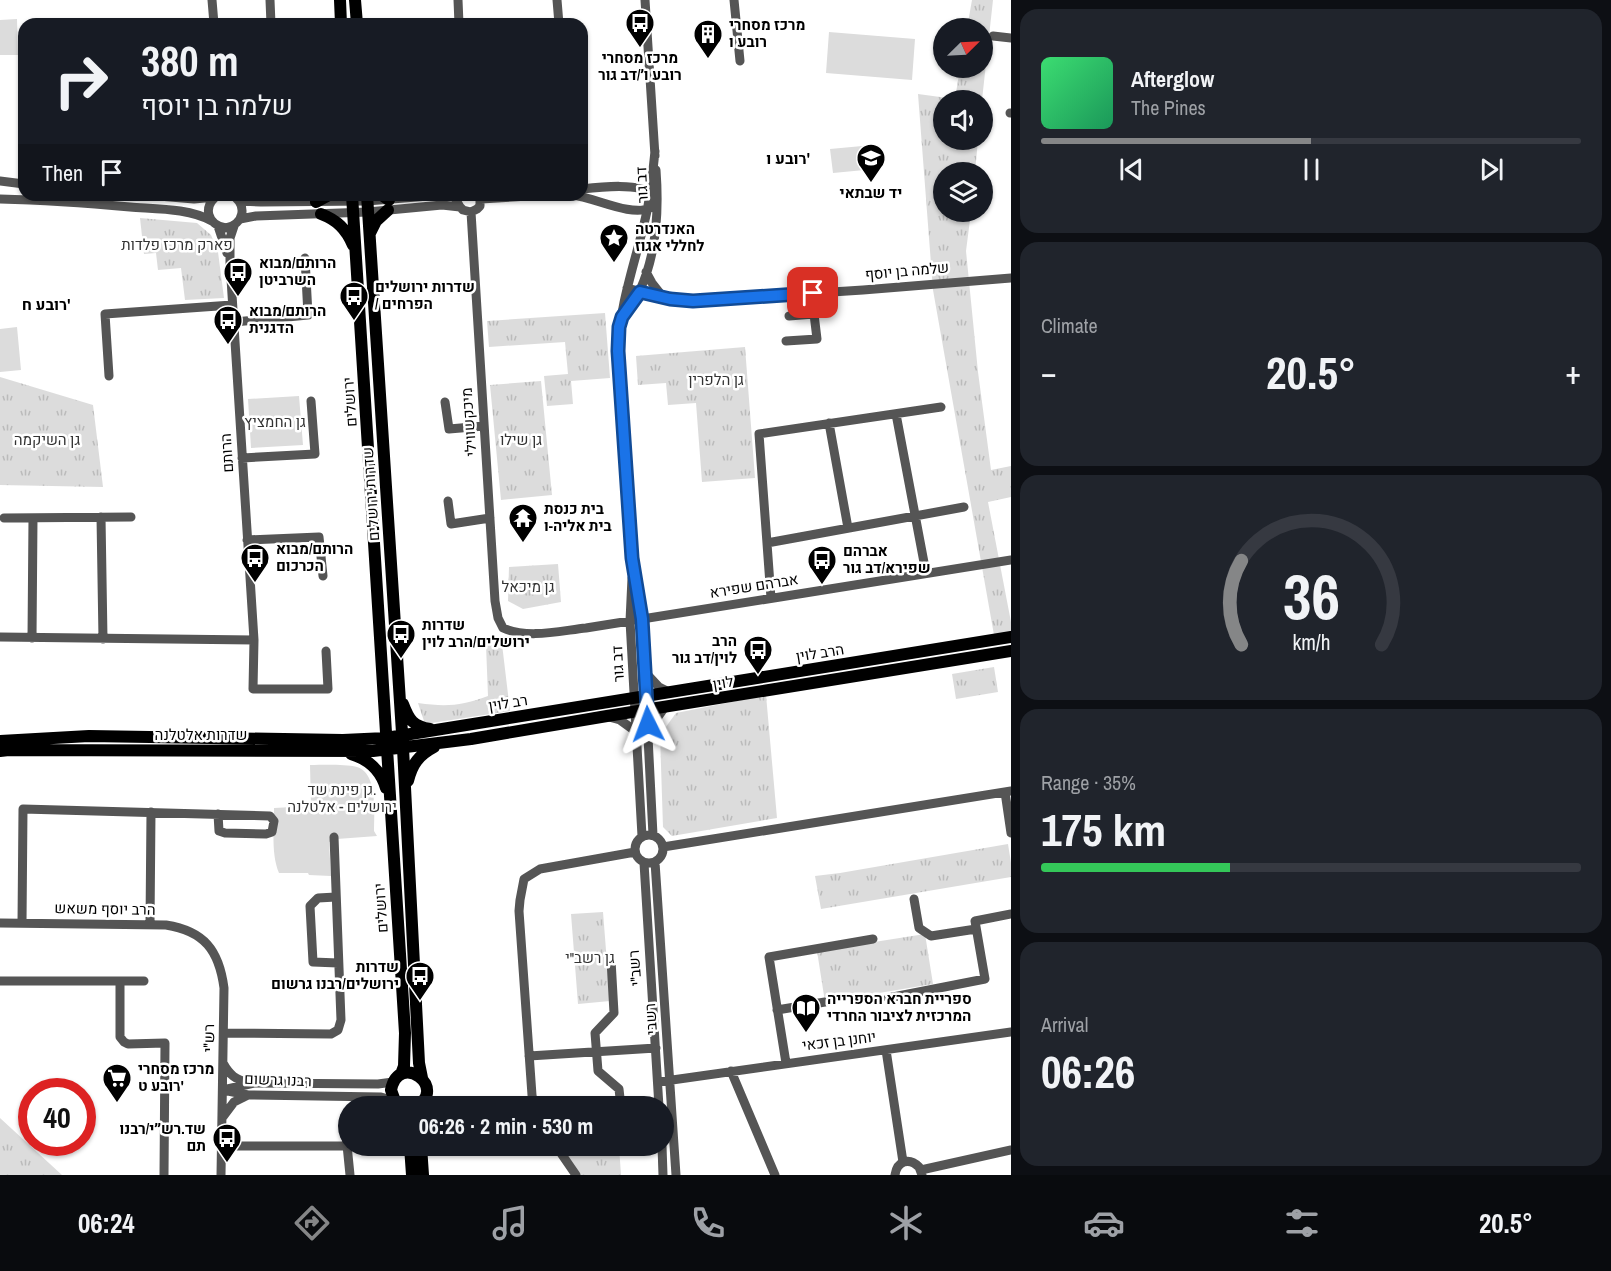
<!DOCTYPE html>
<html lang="en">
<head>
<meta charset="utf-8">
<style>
  body { margin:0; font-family:"Archivo Narrow",Heebo,sans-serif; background:#20242c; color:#f1f3f6; height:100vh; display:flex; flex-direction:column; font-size:22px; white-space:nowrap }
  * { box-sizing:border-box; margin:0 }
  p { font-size:20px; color:#9ea1a6 }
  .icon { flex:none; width:33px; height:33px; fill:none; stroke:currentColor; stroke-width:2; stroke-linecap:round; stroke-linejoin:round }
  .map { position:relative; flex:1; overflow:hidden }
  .side { display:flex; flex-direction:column; gap:9px; padding:9px; background:#0d0f14; width:600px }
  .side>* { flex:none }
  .banner { position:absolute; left:18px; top:18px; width:570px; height:183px; border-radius:18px; box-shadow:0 2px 4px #0004; background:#171b24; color:#f1f3f6; overflow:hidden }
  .needle { width:39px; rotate:66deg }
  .controls { position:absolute; left:933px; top:18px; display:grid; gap:12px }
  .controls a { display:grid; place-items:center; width:60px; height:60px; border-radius:50%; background:#171b24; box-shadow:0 2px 4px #0004; font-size:30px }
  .speed { position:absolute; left:18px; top:1078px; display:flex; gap:12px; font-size:30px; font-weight:700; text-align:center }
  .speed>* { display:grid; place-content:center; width:78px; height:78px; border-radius:50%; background:#171b24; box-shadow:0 2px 4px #0004; line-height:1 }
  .speed .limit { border:9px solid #d22; background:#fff; color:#111 }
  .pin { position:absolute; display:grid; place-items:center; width:51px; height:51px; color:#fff; margin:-26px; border-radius:12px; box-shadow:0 3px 9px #0006 }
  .me { position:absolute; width:66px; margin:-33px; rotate:357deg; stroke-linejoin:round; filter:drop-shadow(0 0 4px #0008) }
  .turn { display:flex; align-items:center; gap:21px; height:126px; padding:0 24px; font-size:27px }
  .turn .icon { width:78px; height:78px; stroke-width:2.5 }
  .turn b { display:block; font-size:42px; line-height:51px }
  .then { display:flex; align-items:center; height:57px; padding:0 24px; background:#0003; gap:12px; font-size:22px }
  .big { font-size:45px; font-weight:700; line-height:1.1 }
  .side .tile { flex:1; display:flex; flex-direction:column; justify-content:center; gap:9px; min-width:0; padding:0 21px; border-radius:18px; background:#20242c }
  .side .dial { align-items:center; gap:0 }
  .dial svg { height:156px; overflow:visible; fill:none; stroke:#363941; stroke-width:7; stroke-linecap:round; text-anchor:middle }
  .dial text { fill:#f1f3f6; stroke:none }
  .song { display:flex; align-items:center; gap:18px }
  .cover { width:72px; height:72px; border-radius:9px; background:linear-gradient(135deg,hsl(140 70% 55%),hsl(150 70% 35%)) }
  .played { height:6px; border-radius:3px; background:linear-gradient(90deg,#858687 50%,#363941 50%) }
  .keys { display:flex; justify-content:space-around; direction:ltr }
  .heat { display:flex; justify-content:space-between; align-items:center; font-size:33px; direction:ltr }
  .charge { height:9px; border-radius:4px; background:linear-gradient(90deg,#34c759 35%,#363941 0) }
  .trip { position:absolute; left:338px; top:1096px; width:336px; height:60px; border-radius:30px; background:#171b24; box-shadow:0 2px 4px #0004; font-weight:700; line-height:60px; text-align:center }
  .tabs { display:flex; height:96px; justify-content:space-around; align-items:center; background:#090b0e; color:#9ea1a6 }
  .tabs .icon { width:42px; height:42px }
  .tabs .current { color:#858687 }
  .tabs b { font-size:27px; color:#f1f3f6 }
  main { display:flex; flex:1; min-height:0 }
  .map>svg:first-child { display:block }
</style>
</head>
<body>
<main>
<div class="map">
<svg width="1011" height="1175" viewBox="0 0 1011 1175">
  <defs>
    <pattern id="park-tufts" width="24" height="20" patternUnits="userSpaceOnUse" patternTransform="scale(1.5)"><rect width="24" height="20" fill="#dcdcdc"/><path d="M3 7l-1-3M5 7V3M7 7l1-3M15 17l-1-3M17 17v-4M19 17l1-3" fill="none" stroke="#bbb"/></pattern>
  </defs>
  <rect width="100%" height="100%" fill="#fff"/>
  <path fill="url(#park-tufts)" d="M972 0H993L982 100H944V140H978L975 172H944V212H971L966 251 978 372 991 470 1011 466V497L988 502 1011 622V633L994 635 933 290 918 94 955 99 960 68H982V28H967Z
    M140 218 197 223 211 235 218 252 224 298 185 300 181 268 158 270 156 253 144 254Z
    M605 313 610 378 571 381 573 404 547 406 544 376 568 374 565 342 489 347 487 321Z
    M745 347 755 478 702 482 696 403 668 405 666 383 638 385 636 356Z
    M0 377 93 405 103 487 0 485Z
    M541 381 552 495 501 500 490 385Z
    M558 564 561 602 523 609 508 601 509 567Z
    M502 644 510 711 425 724 418 703C446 707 461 706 488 696L486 645Z
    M994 667 998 692 956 699 952 674Z
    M766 695 777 818 672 836 663 827 660 735 676 713Z
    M1008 844 1011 863V877L821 909 815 876 840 873Z
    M603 912 610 1001 578 1004 571 914Z
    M925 934 933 984 825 1002 817 951Z
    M0 1118 62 1175H0Z
    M560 1146H619L621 1175H580Z"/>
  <path fill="#dcdcdc" d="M17 19 18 55H0V20Z
    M829 32 915 39 912 80 826 73Z
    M873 145 875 169 833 173 830 149Z
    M17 327 21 370 0 372V329Z
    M299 396 303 445 251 448 248 399Z
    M310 765C324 765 344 764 357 767 378 773 374 813 374 831L377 836 337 839 329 842 331 876 309 875 308 873H279C271 854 274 829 274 808L311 806Z"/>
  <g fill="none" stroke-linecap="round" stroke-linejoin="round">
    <path stroke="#555" stroke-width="9" d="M212 0 214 24
      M270 0 271 24
      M458 0 459 24
      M557 0 559 24
      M645 0 655 156
      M734 0 740 61
      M993 36 1011 38
      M1010 113H1011
      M0 181 24 184
      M582 189C599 187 642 182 653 195
      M147 195 194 199 215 197
      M218 195C202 206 207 225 226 228 244 224 248 205 232 195
      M457 195 456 200 460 207
      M572 195C594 197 630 217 650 208
      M0 199C44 200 87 203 130 207 156 209 189 208 212 221
      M481 199 546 195
      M239 201 261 202 367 201 441 195
      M471 212 495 601 498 618 503 628C528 639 559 631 586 628L1011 560
      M240 219 256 216 368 212 442 205 460 207 463 210 471 212 477 209 480 206V195
      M218 226 227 253
      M234 226 230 238V263L254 640 253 689H328L326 651
      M646 272 652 283 663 297
      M627 288 670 299 693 301 863 290 1011 278
      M624 314C629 306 636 299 640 290 657 253 659 210 656 170
      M234 322 308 315 305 258
      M786 341 817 339 814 314 789 316
      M109 376 105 314 232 305
      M445 402 449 429 484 426
      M896 414 926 573
      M829 423 848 528
      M242 458 315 454 311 401
      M448 501 451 524 490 518
      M101 517 103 639
      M4 518 131 517
      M247 540 319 537 323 576
      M767 543 964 507
      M632 578 630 621 642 836
      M771 598 759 434 941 407
      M0 637 254 640
      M32 638 33 518
      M645 672 659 687 669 692
      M609 717 620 720 638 733
      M650 733 653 724 665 707
      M1005 792 1011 833
      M635 849a14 14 0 1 1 28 0a14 14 0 1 1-28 0Z
      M653 835 642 619 632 558 618 351C619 303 637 258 647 211 651 191 653 171 655 151
      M663 847 1011 791
      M655 862 676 1175
      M644 863 659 1107
      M336 897 318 898 310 906 313 962 338 963
      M914 899 919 928 931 936 976 929
      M0 923 166 925C204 931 219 950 224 988L221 1175
      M22 923 23 809 270 816 274 821 272 832 266 834 225 833 219 831 218 814
      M150 924 151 812
      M611 960 614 1013 595 1033 598 1071 619 1089 621 1107
      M0 981H120V1037L124 1042 128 1044 165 1043 164 1175
      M120 981H144
      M888 998 985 979 975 921 1011 914
      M777 1010 825 1002
      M224 1033 331 1034 338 1030 341 1020 334 837
      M886 1050 903 1162
      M529 1056 656 1048
      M223 1063C229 1074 236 1081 249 1082
      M786 1063 769 957 873 939
      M731 1071 775 1175
      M658 1082 1011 1032
      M223 1090 248 1095 381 1097 395 1101
      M223 1090 254 1083 378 1084 393 1082
      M534 1107 532 1095 519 911 520 900 524 879 540 869 635 852
      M222 1118 234 1102 248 1095
      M346 1135 350 1175
      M221 1146H347
      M556 1146 576 1175
      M662 1146 663 1175
      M921 1170 1011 1150
      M895 1175C897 1161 909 1157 919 1167L922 1175"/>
    <path stroke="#000" stroke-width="12" d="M340 0 341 24
      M355 0 357 24
      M352 195 405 1033 404 1066 401 1074
      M367 195 403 748 419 1063 422 1078
      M382 195 389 200
      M316 202 329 195
      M321 214C337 220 346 229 353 245
      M370 233 376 221 388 210
      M403 704C409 720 413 726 430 729
      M0 741 89 736 343 740 386 738 1011 637
      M0 751 9 750 373 751 471 739 607 716 1011 651
      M351 754C368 759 381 771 386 788
      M408 781C412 764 419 755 434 747
      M403 1107 395 1101 391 1090C399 1050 450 1089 415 1107
      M410 1146 412 1175
      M421 1146 423 1175"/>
  </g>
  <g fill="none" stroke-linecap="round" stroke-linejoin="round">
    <g stroke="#114b97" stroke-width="15">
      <path id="route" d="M648 724 642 619 632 558 618 351 619 327 622 317 640 292 670 299 693 301 813 293"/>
    </g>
    <use href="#route" stroke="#1a73e8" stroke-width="10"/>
  </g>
  <defs>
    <g id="bus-pin" transform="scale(1.5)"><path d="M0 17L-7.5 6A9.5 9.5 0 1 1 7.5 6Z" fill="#000" stroke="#fff"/><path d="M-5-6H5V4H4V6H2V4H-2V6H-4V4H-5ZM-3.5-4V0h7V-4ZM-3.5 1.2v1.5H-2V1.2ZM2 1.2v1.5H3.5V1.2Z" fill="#fff"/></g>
    <g id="building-pin" transform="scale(1.5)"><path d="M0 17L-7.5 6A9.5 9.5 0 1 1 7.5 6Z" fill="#000" stroke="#fff"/><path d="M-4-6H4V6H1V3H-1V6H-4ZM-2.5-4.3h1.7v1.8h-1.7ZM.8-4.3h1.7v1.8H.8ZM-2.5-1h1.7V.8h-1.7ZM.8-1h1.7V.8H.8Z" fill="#fff"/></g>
    <g id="school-pin" transform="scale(1.5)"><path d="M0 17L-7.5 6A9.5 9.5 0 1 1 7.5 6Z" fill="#000" stroke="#fff"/><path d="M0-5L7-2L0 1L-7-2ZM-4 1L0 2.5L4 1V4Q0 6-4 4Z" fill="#fff"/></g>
    <g id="sight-pin" transform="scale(1.5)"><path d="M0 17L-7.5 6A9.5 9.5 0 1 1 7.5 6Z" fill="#000" stroke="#fff"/><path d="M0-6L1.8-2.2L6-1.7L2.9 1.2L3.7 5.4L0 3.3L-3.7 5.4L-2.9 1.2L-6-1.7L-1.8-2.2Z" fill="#fff"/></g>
    <g id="temple-pin" transform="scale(1.5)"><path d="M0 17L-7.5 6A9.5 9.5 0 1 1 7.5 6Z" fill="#000" stroke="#fff"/><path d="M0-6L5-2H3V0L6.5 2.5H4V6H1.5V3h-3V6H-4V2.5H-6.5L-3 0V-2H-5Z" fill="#fff"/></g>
    <g id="library-pin" transform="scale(1.5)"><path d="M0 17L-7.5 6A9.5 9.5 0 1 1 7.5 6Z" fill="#000" stroke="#fff"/><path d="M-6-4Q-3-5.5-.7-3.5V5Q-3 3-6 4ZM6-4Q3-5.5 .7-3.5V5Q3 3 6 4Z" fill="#fff"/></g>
    <g id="supermarket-pin" transform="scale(1.5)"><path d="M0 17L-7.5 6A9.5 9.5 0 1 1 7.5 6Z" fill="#000" stroke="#fff"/><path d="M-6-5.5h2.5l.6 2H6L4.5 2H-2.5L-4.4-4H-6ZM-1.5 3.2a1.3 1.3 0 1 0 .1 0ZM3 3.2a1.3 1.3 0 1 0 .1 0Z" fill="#fff"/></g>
  </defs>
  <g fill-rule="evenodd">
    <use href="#bus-pin" x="640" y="23"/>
    <use href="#building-pin" x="708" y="34"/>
    <use href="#school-pin" x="871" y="158"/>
    <use href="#sight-pin" x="614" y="238"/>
    <use href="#bus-pin" x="238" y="272"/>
    <use href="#bus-pin" x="354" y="296"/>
    <use href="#bus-pin" x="228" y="320"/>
    <use href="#temple-pin" x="523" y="518"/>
    <use href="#bus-pin" x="255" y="558"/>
    <use href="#bus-pin" x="822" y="560"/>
    <use href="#bus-pin" x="401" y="634"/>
    <use href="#bus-pin" x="758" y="650"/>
    <use href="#bus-pin" x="420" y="976"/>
    <use href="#library-pin" x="806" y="1008"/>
    <use href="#supermarket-pin" x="117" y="1078"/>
    <use href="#bus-pin" x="227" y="1138"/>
  </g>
  <g text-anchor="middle" stroke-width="5" stroke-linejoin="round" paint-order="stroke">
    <g font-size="15" font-weight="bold" fill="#000" stroke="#fff" text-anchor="start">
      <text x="729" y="30">מרכז מסחרי<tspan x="729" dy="17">רובע ו</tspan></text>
      <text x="640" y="63" text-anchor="middle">מרכז מסחרי<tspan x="640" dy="17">רובע ו׳/דב גור</tspan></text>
      <text x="871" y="198" text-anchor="middle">יד שבתאי</text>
      <text x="635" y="234">האנדרטה<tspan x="635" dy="17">לחללי אגוז</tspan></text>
      <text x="259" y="268">הרותם/מבוא<tspan x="259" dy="17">השרביטן</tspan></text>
      <text x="375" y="292">שדרות ירושלים<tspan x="375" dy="17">/ הפרחים</tspan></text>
      <text x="249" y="316">הרותם/מבוא<tspan x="249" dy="17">הדגנית</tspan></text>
      <text x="544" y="514">בית כנסת<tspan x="544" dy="17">בית אליה-ו</tspan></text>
      <text x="276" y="554">הרותם/מבוא<tspan x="276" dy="17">הכרכום</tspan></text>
      <text x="843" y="556">אברהם<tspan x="843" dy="17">שפירא/דב גור</tspan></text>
      <text x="422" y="630">שדרות<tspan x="422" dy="17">ירושלים/הרב לוין</tspan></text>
      <text x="737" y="646" text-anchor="end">הרב<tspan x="737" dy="17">לוין/דב גור</tspan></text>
      <text x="399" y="972" text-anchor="end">שדרות<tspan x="399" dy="17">ירושלים/רבנו גרשום</tspan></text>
      <text x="827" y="1004">ספריית חברא הספרייה<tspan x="827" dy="17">המרכזית לציבור החרדי</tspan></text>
      <text x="138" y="1074">מרכז מסחרי<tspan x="138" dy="17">רובע ט'</tspan></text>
      <text x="206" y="1134" text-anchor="end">שד.רש״י/רבנו<tspan x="206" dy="17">תם</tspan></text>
    </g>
    <g font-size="15" fill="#000" stroke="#fff">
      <text transform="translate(642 185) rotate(-93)" y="5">דב גור</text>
      <text transform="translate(907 271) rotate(-5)" y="5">שלמה בן יוסף</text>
      <text transform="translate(350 402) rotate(-94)" y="5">ירושלים</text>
      <text transform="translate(469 422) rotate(-94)" y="5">מיכקשווילי</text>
      <text transform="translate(227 453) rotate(-94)" y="5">הרותם</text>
      <text transform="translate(371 494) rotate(-94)" y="5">שדרות ירושלים</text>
      <text transform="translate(754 586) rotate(-9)" y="5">אברהם שפירא</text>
      <text transform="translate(820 653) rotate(-9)" y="5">הרב לוין</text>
      <text transform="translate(618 664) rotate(-93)" y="5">דב גור</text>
      <text transform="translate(723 683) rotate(-9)" y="5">לוין</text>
      <text transform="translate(508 703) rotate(-9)" y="5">רב לוין</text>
      <text x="201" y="740">שדרות אלטלנה</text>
      <text transform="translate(381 908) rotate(-94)" y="5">ירושלים</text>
      <text transform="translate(105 909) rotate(1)" y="5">הרב יוסף משאש</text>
      <text transform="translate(635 968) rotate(-94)" y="5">רשב"י</text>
      <text transform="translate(651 1019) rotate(-94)" y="5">רשבי</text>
      <text transform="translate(209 1038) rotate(-89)" y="5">רש"י</text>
      <text transform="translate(839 1041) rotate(-7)" y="5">יוחנן בן זכאי</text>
      <text transform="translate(278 1080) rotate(2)" y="5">רבנו גרשום</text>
    </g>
    <g font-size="15" fill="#333" stroke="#fff">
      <text x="177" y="250">פארק מרכז פלדות</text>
      <text x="716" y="385">גן הלפרין</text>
      <text x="275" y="427">גן החמציץ</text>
      <text x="47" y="445">גן השיקמה</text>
      <text x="521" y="445">גן שילו</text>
      <text x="528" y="592">גן מיכאל</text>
      <text x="342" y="795">גן פינת שד.<tspan x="342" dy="17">ירושלים - אלטלנה</tspan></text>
      <text x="590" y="963">גן רשב"י</text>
    </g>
    <g font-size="16" font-weight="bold" fill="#000" stroke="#fff">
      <text x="788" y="164">רובע ו'</text>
      <text x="46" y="310">רובע ח'</text>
    </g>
  </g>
</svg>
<div class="controls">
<a><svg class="needle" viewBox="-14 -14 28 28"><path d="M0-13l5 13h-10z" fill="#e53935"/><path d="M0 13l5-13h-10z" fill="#9ea1a6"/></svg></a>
<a><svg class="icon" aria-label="sound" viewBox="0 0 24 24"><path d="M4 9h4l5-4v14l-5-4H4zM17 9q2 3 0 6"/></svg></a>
<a><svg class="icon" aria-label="layers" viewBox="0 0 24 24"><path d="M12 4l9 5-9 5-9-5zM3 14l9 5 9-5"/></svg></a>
</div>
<div class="speed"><div class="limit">40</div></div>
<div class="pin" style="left:813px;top:293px;background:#d93025"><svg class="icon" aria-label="arrive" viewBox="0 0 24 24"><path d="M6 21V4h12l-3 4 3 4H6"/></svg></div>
<svg class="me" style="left:648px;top:724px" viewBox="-20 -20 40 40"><path d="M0-17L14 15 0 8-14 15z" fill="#1a73e8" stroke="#fff" stroke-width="4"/></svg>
<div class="trip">06:26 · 2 min · 530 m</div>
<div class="banner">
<div class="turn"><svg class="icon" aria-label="right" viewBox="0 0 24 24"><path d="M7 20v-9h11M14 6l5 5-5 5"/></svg><div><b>380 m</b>שלמה בן יוסף</div></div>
<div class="then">Then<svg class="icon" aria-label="arrive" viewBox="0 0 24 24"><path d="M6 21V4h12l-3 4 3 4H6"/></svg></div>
</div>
</div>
<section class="side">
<div class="tile">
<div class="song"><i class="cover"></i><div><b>Afterglow</b><p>The Pines</p></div></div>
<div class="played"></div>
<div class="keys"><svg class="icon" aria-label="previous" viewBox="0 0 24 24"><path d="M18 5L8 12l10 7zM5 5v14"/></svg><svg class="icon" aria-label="pause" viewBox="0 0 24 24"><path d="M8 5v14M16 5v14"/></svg><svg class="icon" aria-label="next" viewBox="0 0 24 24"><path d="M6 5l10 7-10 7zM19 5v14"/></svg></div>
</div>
<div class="tile"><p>Climate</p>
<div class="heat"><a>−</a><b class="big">20.5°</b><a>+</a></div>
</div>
<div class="tile dial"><svg viewBox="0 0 100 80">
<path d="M14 69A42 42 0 1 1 86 69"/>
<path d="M14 69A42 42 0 0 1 14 26" stroke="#858687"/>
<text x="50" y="56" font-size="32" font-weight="700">36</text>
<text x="50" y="72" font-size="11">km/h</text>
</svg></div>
<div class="tile"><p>Range · 35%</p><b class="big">175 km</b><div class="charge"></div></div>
<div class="tile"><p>Arrival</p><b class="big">06:26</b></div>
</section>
</main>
<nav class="tabs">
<b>06:24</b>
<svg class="icon current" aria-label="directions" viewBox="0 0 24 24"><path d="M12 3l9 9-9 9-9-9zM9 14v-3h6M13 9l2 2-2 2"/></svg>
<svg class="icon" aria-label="music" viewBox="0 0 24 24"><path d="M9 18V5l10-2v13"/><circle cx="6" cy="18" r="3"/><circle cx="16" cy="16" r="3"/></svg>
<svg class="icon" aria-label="phone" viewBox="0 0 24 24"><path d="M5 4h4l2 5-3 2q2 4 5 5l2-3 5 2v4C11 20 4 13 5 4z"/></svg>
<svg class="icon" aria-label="climate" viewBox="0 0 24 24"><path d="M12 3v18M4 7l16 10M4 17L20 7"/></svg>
<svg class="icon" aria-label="car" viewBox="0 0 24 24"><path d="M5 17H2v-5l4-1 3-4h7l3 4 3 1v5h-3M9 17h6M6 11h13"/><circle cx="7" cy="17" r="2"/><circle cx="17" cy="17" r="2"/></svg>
<svg class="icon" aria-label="filters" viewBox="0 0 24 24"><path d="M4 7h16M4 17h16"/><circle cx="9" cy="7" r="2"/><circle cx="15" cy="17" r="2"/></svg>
<b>20.5°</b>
</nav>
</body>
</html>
